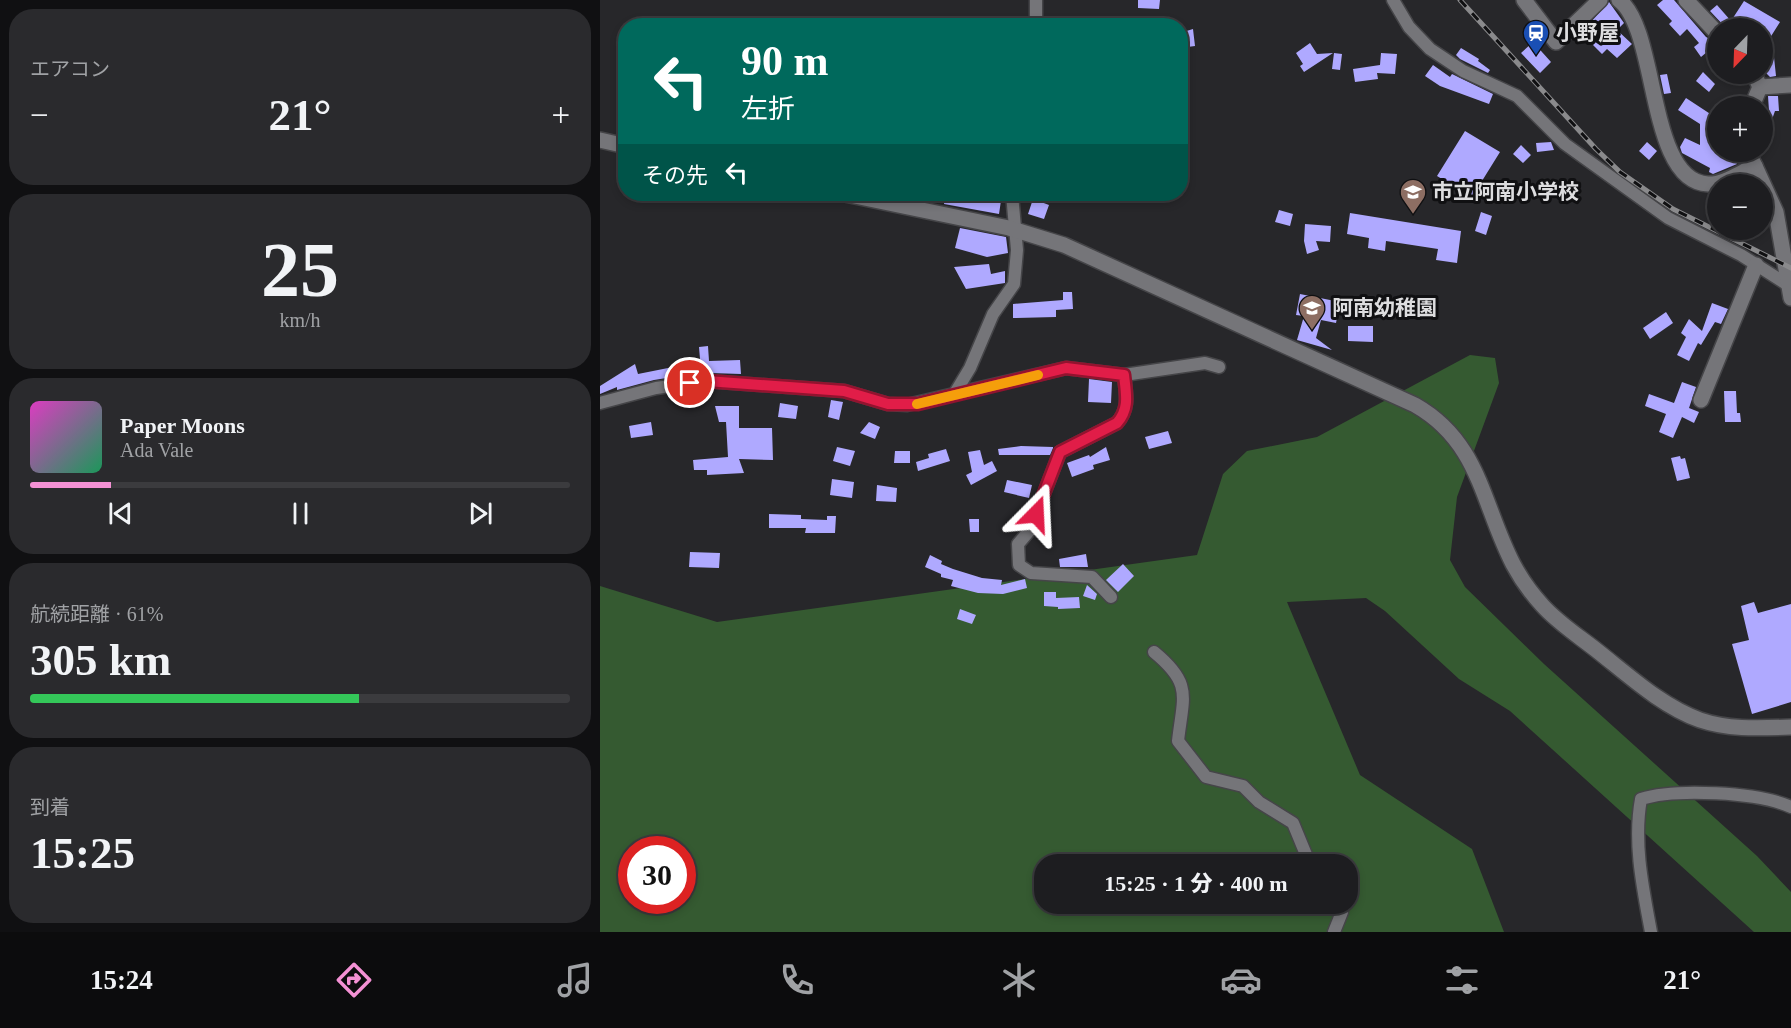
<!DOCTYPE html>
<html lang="ja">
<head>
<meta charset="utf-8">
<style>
  body { margin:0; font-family:"Times New Roman","Noto Sans JP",serif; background:#2a2a2d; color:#f1f3f6; height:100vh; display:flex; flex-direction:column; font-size:22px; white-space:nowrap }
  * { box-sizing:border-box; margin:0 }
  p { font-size:20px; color:#a0a2a5 }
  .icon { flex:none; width:33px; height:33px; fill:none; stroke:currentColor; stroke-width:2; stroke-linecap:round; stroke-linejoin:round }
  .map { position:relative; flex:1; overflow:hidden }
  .side { display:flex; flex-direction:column; gap:9px; padding:9px; background:#101012; width:600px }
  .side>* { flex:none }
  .top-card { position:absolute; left:18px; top:18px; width:570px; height:183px; border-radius:24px; box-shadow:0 3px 9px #0003,0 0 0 2px #3b3b3e; background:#00695c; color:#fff; overflow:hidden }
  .needle { width:39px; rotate:203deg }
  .tools { position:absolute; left:1107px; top:18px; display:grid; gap:12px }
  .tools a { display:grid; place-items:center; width:66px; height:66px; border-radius:50%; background:#1d1d20; box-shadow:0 3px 9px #0003,0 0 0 2px #3b3b3e; font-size:30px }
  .speed { position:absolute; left:18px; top:836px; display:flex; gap:12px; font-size:30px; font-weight:700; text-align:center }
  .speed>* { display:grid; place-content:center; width:78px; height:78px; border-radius:50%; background:#1d1d20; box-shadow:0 3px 9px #0003,0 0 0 2px #3b3b3e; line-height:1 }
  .speed .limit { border:9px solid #d22; background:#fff; color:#111 }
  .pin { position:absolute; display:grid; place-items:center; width:51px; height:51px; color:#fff; margin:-26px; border:3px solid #fff; border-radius:50%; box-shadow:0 2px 6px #0007 }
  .me { position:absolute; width:66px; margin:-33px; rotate:21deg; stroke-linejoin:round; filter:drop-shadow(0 0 4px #0008) }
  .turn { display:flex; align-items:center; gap:21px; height:126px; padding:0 24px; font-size:27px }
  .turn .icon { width:78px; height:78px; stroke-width:2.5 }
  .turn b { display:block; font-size:42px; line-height:51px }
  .then { display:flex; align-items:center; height:57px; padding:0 24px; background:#0003; gap:12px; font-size:22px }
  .big { font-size:45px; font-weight:800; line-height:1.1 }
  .side .tile { flex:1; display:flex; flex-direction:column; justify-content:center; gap:9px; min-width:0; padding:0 21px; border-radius:24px; background:#2a2a2d }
  .side .dial { align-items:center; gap:0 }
  .dial b { font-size:78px; line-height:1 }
  .song { display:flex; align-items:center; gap:18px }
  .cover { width:72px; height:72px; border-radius:9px; background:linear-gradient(135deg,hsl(310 70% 55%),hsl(150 70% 35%)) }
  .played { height:6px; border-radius:3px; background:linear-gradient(90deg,#f491d4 15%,#3b3b3e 15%) }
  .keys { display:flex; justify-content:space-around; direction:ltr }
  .heat { display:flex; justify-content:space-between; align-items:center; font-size:33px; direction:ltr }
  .charge { height:9px; border-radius:4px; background:linear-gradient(90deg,#34c759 61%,#3b3b3e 0) }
  .trip { position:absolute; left:434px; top:854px; width:324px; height:60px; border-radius:24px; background:#1d1d20; box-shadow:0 3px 9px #0003,0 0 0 2px #3b3b3e; font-weight:800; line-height:60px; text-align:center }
  .tabs { display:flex; height:96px; justify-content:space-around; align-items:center; background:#0c0c0d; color:#a0a2a5 }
  .tabs .icon { width:42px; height:42px }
  .tabs .active { color:#f491d4 }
  .tabs b { font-size:27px; color:#f1f3f6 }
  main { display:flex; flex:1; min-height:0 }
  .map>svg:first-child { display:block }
</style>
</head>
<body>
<main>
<section class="side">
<div class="tile"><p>エアコン</p>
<div class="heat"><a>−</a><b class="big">21°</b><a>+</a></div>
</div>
<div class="tile dial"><b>25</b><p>km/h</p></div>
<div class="tile">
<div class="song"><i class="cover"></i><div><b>Paper Moons</b><p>Ada Vale</p></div></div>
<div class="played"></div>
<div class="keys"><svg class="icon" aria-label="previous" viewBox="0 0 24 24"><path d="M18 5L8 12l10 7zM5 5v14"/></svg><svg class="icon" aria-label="pause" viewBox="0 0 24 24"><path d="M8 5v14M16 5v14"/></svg><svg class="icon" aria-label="next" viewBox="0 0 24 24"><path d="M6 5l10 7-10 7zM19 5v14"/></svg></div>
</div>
<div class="tile"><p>航続距離 · 61%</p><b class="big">305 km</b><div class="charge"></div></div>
<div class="tile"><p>到着</p><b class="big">15:25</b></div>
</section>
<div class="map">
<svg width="1191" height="932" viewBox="0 0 1191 932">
  <rect width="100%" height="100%" fill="#27272a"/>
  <path fill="#355a31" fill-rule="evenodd" d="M870 355 895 358 899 383 857 497 850 560 865 587 944 664 1157 856 1191 892V932H1154L910 711 859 679 785 611 766 598 687 602 760 775 872 849 904 932H0V586L117 622 597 555 623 474 647 451 717 437ZM32 849H82V900H32ZM444 864H747V903H444Z"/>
  <path fill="#afa9ff" d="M538 0H560L559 9 538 8Z
    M1063 0H1074L1106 37 1118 43V62L1107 52 1101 57 1094 47 1099 43 1087 29 1080 36 1069 24 1072 21 1057 5Z
    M1144 1 1180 22 1168 41 1162 38V28H1126L1110 11 1117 5 1131 21Z
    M1009 2 1024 23 1017 30 1032 44 1017 58 1007 49 1002 54 993 45 1003 35 990 23Z
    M593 29 595 46 580 48V33Z
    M933 42 951 62 940 73 921 53Z
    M710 43 717 54 733 53 704 72 700 66 703 64 696 53Z
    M1162 47 1174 57 1176 76 1170 77 1162 69Z
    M861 48 879 59 878 61 890 70 888 73 860 59 856 55Z
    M734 53 742 54 740 70 732 69Z
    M781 53 797 54 795 74 777 73 778 79 755 82 753 69 780 65Z
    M833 65 850 77 852 74 893 94 889 104 840 86 825 76Z
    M1103 72 1115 84 1109 92 1096 81Z
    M1067 74 1071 93 1064 94 1060 75Z
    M1168 96H1178L1179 111H1175L1164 142 1162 119 1169 111Z
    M1086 98 1118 119V152H1138L1140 161H1136L1137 164 1113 174 1109 172 1110 168 1082 153 1080 147 1085 138 1100 145V124L1078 110Z
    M865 131 900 152 872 197 837 176Z
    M951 142 954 150 937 152 936 143Z
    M1047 142 1057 151 1049 160 1039 151Z
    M921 145 931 155 923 163 913 154Z
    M345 194H402L399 214 344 204Z
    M433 199 449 205 444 219 428 214Z
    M679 210 693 214 690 226 675 222Z
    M881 212 892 216 886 235 875 231Z
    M750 213 861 231 857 263 836 260 838 249 786 241 785 251 768 248 769 238 747 234Z
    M705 224 731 226 730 242 716 241 719 250 707 254 704 241Z
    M360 228 406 237 408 253 387 257 355 248Z
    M389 264 391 274 405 271V283L366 289 354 267Z
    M463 292H472L473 309 456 310V317L413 318V304L463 300Z
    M700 294 740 302 736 323 721 320 716 338 732 350 697 340 704 316 696 315Z
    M1112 303 1128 309 1121 324 1115 322 1101 345 1098 343 1089 361 1077 355 1086 337 1081 333 1089 319 1102 331Z
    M1066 312 1073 323 1050 339 1043 328Z
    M748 326H773V342L748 341Z
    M108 346 109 361 140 360 141 374 111 373V371L54 380 17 390V387L0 394V386L35 364 38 374 78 366V363L100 359 99 347Z
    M489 379 512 382 511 403 488 402Z
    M1082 382 1096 387 1089 408 1099 412 1094 423 1082 417 1073 438 1059 432 1066 414 1045 406 1049 394 1074 403Z
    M1124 391H1136L1137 413H1140L1141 422H1125Z
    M231 400 243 402 239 420 228 417Z
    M180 403 198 406 196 419 178 417Z
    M115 406H139V428H172L173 460 139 459 144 473 107 475V470H94L93 460 128 457 126 422H119Z
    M51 422 53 435 31 438 29 426Z
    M269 422 280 427 275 439 260 433Z
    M568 431 572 443 549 449 545 437Z
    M421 446 453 447V448L450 455H399L398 449Z
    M237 447 255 451 250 466 233 461Z
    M506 447 510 460 493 465 494 469 472 477 467 463 489 455 490 457Z
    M346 449 350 461 318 471 316 462 329 458 328 454Z
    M380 450 384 465 392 461 397 471 371 485 366 475 372 472 368 452Z
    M295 451H310V463H294Z
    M1080 456 1081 459 1085 458 1090 478 1077 481 1071 458Z
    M232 479 254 482 252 498 230 495Z
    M407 480 432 485 429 498 404 492Z
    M277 485 297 488 296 502 276 501Z
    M169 514 201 515V519L227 520V516H236L235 533H205L206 528H169Z
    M369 519H379V532H370Z
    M90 552 120 553 119 568 89 567Z
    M486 554 488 567H460L459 559Z
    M330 555 342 561 341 564 353 569 382 578 402 580 401 585 425 579 427 588 403 594 378 593 351 586 353 580 341 577V574L325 567Z
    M523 564 534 576 518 592 506 580Z
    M487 585 497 594 495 600 483 596Z
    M444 592H456V598L479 597 480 608 458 609V607L444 606Z
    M1154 602 1158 613 1191 604V702L1152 714 1132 644 1149 640 1141 606Z
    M360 609 376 615 372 624 357 619Z"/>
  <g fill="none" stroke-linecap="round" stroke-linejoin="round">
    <g stroke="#454548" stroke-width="15">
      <path id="minor" d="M793 0 809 27 830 49 863 71 917 96 965 144 1068 218 1141 255 1191 287
        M436 26V0
        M355 393 370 368 393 314 414 284 417 250 412 194
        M0 403 56 388 107 381 244 391 288 404 307 405 466 368 524 375 605 363 619 367
        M511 597 492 577 431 573 419 565 418 544 430 530 460 452 517 423C530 408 526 394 524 375
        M554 652C593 684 583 696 578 741L606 777 643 786 659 802 693 823 707 857 714 864
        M734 932 742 912V903
        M1051 932C1043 889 1033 843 1041 799 1075 788 1158 792 1191 807"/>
    </g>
    <g stroke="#454548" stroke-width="18">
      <path id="tertiary" d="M0 140 26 146
        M1155 166 1176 212 1191 298
        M245 194 409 228 464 245 815 405C880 442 882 504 913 564 921 579 931 593 942 605 957 622 977 635 995 649 1027 674 1061 706 1100 720 1129 730 1161 728 1191 727
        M1101 400 1156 265"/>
    </g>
    <g stroke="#454548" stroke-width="18">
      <path id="secondary" d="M924 0 956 42 1000 0
        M1019 0C1059 30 1047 182 1108 184 1123 185 1141 172 1155 166L1148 152
        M1086 0 1118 34
        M1160 87 1191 85
        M1152 106 1160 87 1154 74"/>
    </g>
    <use href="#minor" stroke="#757579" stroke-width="12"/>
    <use href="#tertiary" stroke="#757579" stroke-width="15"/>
    <use href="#secondary" stroke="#757579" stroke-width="15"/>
    <g stroke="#8a8a8c" stroke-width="5">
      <path id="rail" d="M860 0 996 149 1020 172 1073 209 1191 268"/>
    </g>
    <use href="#rail" stroke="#101012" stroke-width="3" stroke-dasharray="9" stroke-linecap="butt"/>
  </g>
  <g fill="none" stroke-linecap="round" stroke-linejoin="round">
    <g stroke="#92132f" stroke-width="15">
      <path id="route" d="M90 383 107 381 244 391 288 404H318L466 368 524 375C526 394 530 408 517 423L460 452 436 514"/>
    </g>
    <use href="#route" stroke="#e11d48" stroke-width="10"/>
    <path stroke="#f59e0b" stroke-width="10" d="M317 404 438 375"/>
  </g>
  <defs>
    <g id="station-pin" transform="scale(1.35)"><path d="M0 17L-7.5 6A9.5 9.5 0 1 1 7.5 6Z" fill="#1a4fb4" stroke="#101012"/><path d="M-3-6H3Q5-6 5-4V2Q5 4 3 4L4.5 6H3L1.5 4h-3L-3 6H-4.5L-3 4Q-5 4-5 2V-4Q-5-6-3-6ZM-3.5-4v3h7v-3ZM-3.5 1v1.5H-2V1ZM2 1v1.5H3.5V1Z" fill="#fff"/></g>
    <g id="school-pin" transform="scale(1.35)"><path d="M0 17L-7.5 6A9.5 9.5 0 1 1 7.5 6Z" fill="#8d6e63" stroke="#101012"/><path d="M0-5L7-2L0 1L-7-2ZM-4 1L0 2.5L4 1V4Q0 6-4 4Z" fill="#fff"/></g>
  </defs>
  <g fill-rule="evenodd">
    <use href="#station-pin" x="936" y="33"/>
    <use href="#school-pin" x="813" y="192"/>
    <use href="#school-pin" x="712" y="308"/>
  </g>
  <g text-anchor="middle" stroke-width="6" stroke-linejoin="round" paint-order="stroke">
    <g font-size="21" font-weight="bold" fill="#dddddf" stroke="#101012" text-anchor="start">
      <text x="956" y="40">小野屋</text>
      <text x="832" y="199">市立阿南小学校</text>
      <text x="732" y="315">阿南幼稚園</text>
    </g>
  </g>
</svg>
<div class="tools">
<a><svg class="needle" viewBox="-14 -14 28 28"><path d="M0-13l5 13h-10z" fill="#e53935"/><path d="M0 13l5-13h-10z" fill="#a0a2a5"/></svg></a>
<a>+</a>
<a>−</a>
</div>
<div class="speed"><div class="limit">30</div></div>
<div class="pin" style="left:90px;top:383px;background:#d93025"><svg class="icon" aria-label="arrive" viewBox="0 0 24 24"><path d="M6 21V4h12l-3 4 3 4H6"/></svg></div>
<svg class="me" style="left:436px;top:514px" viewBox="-20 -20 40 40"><path d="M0-17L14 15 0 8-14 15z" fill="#e11d48" stroke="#fff" stroke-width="4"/></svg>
<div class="trip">15:25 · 1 分 · 400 m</div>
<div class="top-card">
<div class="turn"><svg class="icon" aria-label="left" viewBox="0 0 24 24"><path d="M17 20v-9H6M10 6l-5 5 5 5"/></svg><div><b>90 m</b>左折</div></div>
<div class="then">その先<svg class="icon" aria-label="left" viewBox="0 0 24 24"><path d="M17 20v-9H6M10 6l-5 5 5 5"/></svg></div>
</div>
</div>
</main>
<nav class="tabs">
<b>15:24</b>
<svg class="icon active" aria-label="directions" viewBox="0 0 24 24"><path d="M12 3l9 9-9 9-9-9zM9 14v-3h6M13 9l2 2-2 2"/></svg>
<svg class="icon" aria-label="music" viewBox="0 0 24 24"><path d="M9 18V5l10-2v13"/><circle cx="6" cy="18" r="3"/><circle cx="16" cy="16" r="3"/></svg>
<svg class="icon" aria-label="phone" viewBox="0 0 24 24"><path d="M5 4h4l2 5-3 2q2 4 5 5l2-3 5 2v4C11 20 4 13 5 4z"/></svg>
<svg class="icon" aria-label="climate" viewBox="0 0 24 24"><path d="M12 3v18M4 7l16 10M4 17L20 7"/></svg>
<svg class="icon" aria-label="car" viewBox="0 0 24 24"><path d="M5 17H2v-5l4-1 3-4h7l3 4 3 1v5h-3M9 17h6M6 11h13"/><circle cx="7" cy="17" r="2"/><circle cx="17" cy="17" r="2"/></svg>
<svg class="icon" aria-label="filters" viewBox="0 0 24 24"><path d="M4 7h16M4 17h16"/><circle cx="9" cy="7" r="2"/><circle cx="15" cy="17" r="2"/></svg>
<b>21°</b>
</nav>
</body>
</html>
